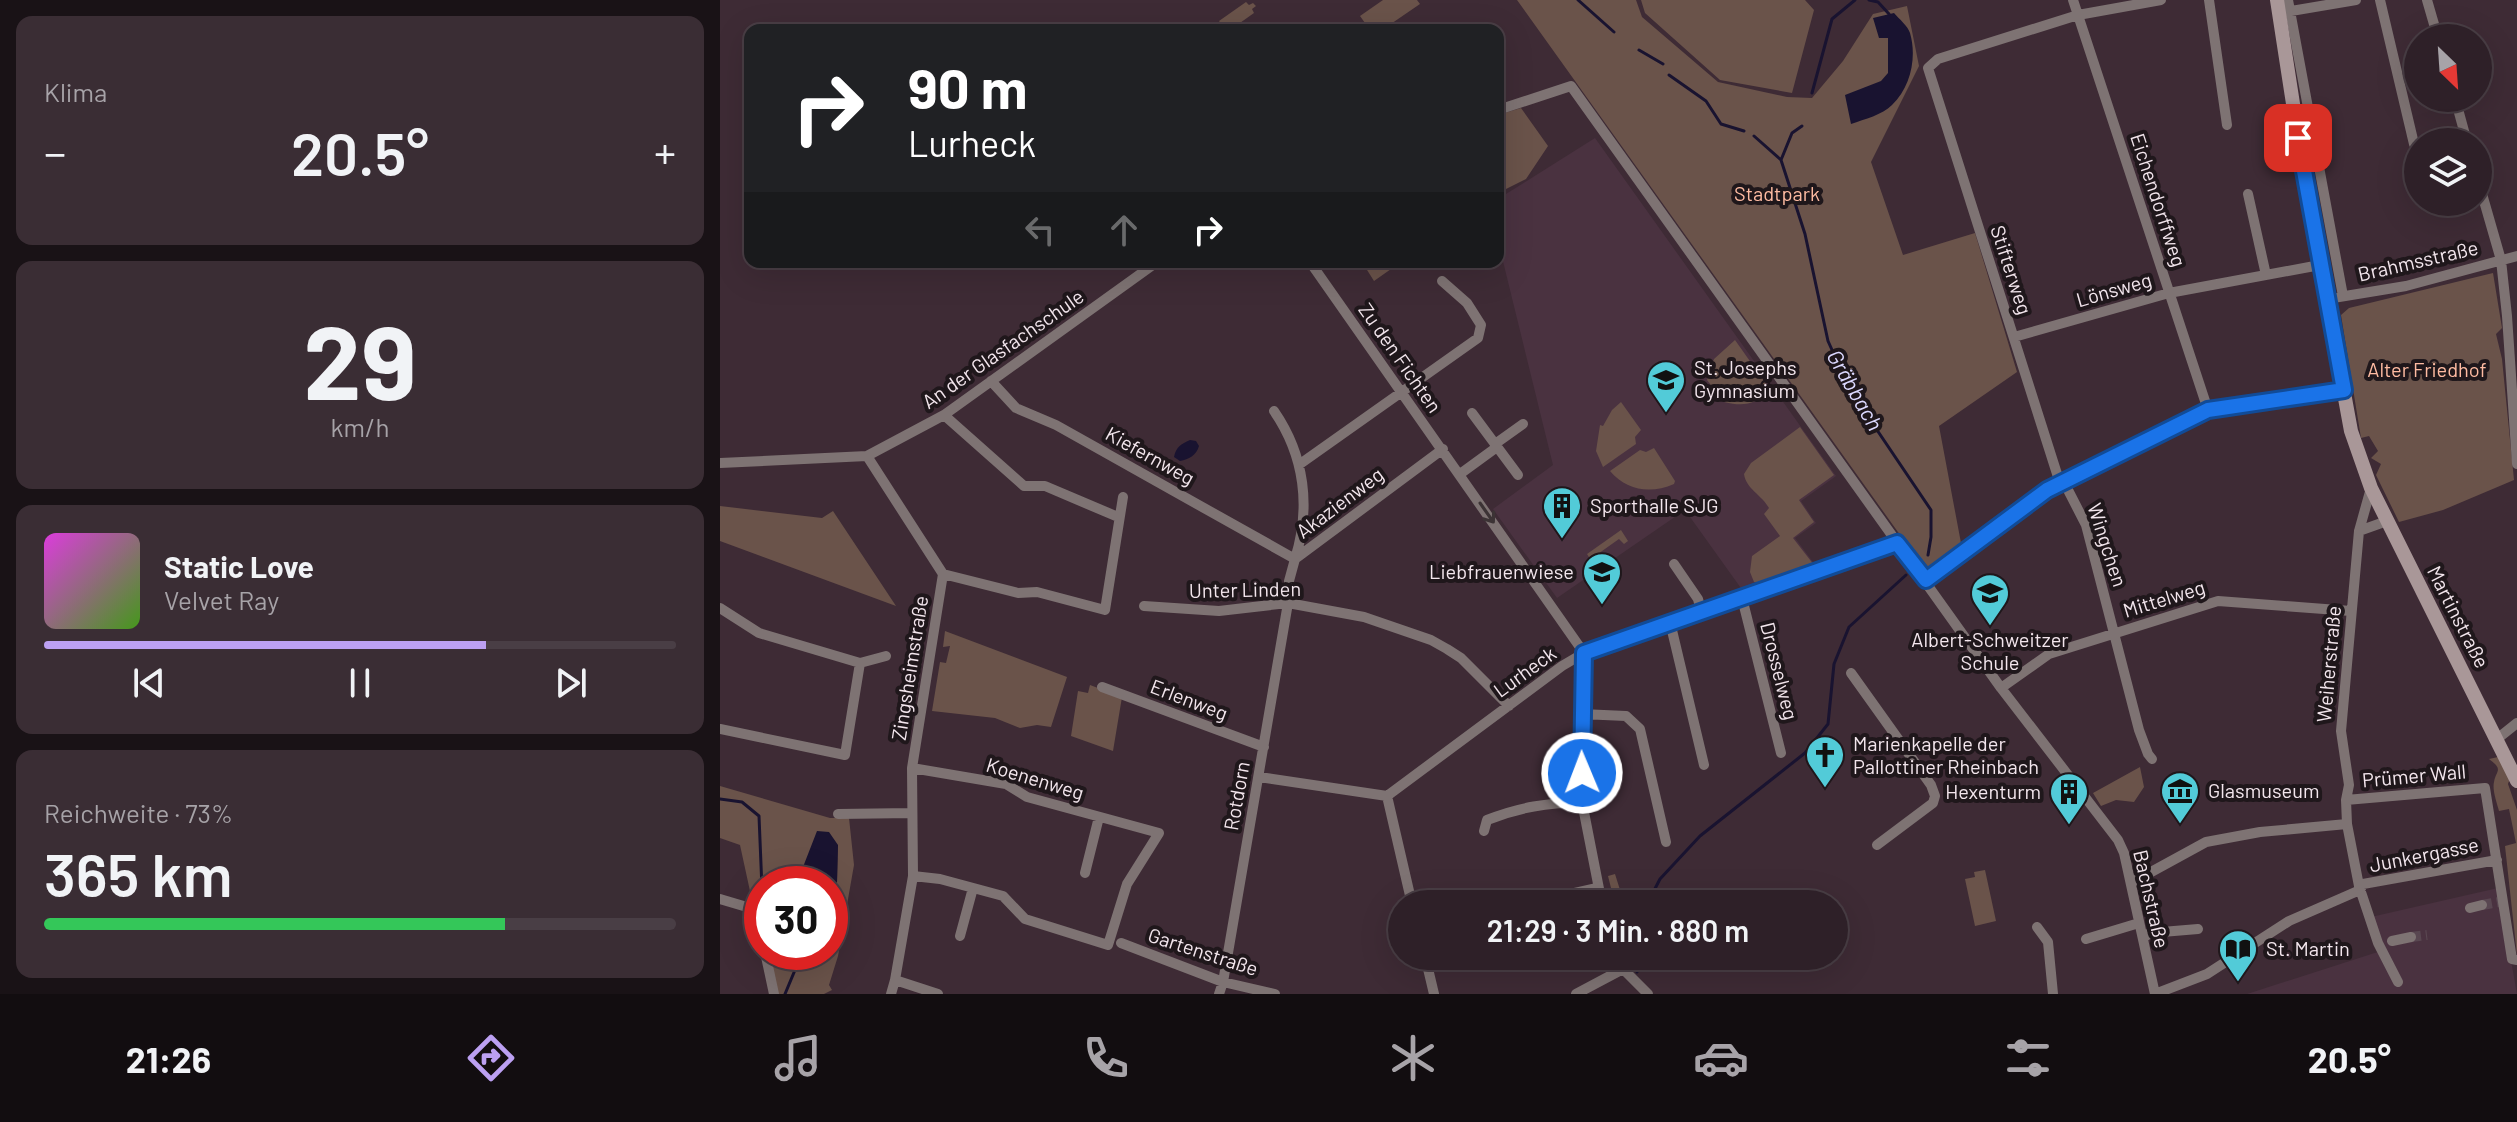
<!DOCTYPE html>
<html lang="de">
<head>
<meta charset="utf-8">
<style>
  body { margin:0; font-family:Barlow,sans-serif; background:#3a2d34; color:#f1f3f6; height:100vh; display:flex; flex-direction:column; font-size:30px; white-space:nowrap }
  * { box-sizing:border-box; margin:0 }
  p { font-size:26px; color:#a7a3a8 }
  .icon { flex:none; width:44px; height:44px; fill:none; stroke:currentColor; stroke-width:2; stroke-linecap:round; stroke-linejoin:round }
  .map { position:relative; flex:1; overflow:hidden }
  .sheet { display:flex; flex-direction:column; gap:16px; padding:16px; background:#191216; width:720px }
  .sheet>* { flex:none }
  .guide { position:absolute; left:24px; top:24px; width:760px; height:244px; border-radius:16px; box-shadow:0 8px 32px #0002,0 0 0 2px #493e45; background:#202124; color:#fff; overflow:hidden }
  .needle { width:52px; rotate:155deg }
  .controls { position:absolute; left:1684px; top:24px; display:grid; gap:16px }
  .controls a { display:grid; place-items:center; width:88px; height:88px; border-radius:50%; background:#2e2028; box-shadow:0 8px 32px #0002,0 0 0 2px #493e45; font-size:40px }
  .speed { position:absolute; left:24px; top:866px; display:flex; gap:16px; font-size:40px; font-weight:700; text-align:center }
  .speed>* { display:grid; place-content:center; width:104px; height:104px; border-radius:50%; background:#2e2028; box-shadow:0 8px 32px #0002,0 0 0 2px #493e45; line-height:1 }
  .speed .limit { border:12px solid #d22; background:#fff; color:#111 }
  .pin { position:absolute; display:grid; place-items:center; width:68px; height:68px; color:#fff; margin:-34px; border-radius:16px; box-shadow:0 4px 12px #0006 }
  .me { position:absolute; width:88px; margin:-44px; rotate:359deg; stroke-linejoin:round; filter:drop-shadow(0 0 6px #0008) }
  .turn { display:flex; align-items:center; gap:28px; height:168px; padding:0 32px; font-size:36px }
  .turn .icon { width:104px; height:104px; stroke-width:2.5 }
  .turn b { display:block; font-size:56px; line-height:68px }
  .lanes { display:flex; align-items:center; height:76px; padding:0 32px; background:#0003; justify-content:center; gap:40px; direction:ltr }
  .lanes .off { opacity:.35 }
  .big { font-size:60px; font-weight:600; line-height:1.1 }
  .sheet .tile { flex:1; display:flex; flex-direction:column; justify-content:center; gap:12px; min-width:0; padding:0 28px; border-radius:16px; background:#3a2d34 }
  .sheet .dial { align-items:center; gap:0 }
  .dial b { font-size:104px; line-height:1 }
  .song { display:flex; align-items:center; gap:24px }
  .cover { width:96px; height:96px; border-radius:12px; background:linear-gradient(135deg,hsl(300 70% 55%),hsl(100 70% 35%)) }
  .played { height:8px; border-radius:4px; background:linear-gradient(90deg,#bca0f2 70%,#493e45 70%) }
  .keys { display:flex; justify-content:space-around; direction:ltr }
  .heat { display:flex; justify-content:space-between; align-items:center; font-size:44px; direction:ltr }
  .charge { height:12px; border-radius:6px; background:linear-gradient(90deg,#34c759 73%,#493e45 0) }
  .trip { position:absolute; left:668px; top:890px; width:460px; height:80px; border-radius:40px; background:#2e2028; box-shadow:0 8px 32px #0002,0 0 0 2px #493e45; font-weight:600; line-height:80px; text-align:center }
  .dock { display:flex; height:128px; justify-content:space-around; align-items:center; background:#120d10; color:#a7a3a8 }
  .dock .icon { width:56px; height:56px }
  .dock .active { color:#bca0f2 }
  .dock b { font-size:36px; color:#f1f3f6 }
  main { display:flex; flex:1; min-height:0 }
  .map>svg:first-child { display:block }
</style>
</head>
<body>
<main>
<section class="sheet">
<div class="tile"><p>Klima</p>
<div class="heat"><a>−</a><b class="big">20.5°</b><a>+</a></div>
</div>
<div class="tile dial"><b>29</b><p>km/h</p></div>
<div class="tile">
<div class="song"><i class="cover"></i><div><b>Static Love</b><p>Velvet Ray</p></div></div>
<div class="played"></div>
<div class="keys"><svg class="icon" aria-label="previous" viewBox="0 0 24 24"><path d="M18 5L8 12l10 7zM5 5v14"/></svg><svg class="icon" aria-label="pause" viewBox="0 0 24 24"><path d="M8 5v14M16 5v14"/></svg><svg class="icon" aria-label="next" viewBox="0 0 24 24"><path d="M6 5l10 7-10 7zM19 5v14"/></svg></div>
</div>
<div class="tile"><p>Reichweite · 73%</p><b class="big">365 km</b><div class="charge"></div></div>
</section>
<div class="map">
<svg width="1797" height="994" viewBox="0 0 1797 994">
  <rect width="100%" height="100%" fill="#3e2b35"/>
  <path fill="#4a3240" d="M875 138 1116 476 1081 501 1096 523 1075 538 1096 566 1023 591 965 510 837 598 773 509 833 465 778 241V199Z
    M1778 888 1797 994H1527L1664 950 1651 917Z"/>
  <path fill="#6a534a" d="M663 0H697L700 4 662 30H650L640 16Z
    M797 0H916L922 17 998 82 1067 97 1092 98 1123 61 1153 14 1187 6 1199 66 1151 162 1183 255 1255 233 1297 372 1219 426 1241 543 1209 568 1203 567Z
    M921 0H1085L1094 10 1072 93 1000 80 925 13Z
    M526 2 529 5 533 3 536 6 532 9 534 13 510 30H505L499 21Z
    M801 108 828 146 806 179 778 193V115Z
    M642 262H681L654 281Z
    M1773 273 1782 328 1776 334 1782 359 1794 480 1723 510 1679 522 1656 475 1661 464 1651 458 1658 451 1649 436 1641 438 1621 315 1629 308Z
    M1015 340 1051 391C1034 404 1025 407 1004 402L987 380 994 359Z
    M901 402 921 430 915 437 916 444 883 467 876 451 880 425 883 426 892 410Z
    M1080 427 1114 475 1079 500 1094 522 1073 538 1094 565 1041 583 1034 582 1030 572 1032 556 1060 536 1044 514 1049 508C1042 495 1026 489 1024 474L1031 463Z
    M934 448 955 481 954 484C931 494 907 491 890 471L920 450 926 452Z
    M0 506 102 518 113 511 176 606 0 541Z
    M901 530 908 541 904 544 899 539 875 556 878 561 874 565 867 554Z
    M225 631 347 677 331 727 317 725 300 728 275 718 212 711 220 662 226 663 230 646 223 647Z
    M370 685 402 697 393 751 351 736 358 691 368 693Z
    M1778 757 1790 778 1788 784 1797 810V955L1785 846 1796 843 1789 809 1779 811C1777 803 1772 790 1774 782 1776 770 1784 770 1769 759Z
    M1420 767 1424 787 1414 802 1396 800 1381 806 1373 793Z
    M0 786 110 818H129L134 865 118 956 109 985 112 990 104 994H58L49 952H110V889L117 882 118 845 84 867 83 884H42V919L33 905 20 845 0 838Z
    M1265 870 1276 921 1255 926 1245 879 1255 877 1254 872Z
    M895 874 901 893 909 892 912 901 916 900 918 904H895L888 876Z"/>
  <path fill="#191330" d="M1174 13C1179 19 1188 26 1190 33 1197 57 1191 87 1172 105 1162 115 1145 119 1131 124L1125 95 1161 81 1168 73V38H1159L1153 18Z
    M470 440 476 441 479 446C476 456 469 459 460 461L454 457C456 447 461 444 470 440Z
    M97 831 109 832 118 845 117 882 110 889V884H83V867Z"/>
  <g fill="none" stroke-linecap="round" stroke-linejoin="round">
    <path stroke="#191330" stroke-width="3" d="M858 0 894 32
      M1149 0 1158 2 1169 14
      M919 50 943 64
      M949 75 986 101 1001 124 1024 131
      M1092 93 1112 19 1135 0
      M1082 126 1072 133 1061 160 1085 234 1108 341 1130 390 1211 510V537L1208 555
      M1034 136 1061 160
      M0 799 22 802 39 816 42 889
      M927 904 940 879 980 836 1085 753 1108 724 1114 664 1129 627 1186 575
      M914 956 917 972
      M65 994 75 970 73 952"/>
    <path stroke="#594751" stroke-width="10" stroke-dasharray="10 5" stroke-linecap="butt" d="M1762 905 1779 902
      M1691 937 1707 935"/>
    <path stroke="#7e7373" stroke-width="10" d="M1353 0 1488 410
      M1489 0 1507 125
      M1568 0 1623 296
      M1660 0 1694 144
      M1707 0 1718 38
      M1565 12 1636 0
      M1735 98 1747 142
      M778 110 851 86 1281 688 1398 840 1404 853 1435 994
      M1758 180 1781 260 1787 316 1797 464
      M1528 194 1546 275
      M590 262 864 653
      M1607 299 1686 286 1797 256
      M1294 337 1449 293 1600 265
      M271 381 296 408 336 425 575 559C591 508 585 456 554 411
      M752 413 798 475
      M224 415 304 486H325L398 517
      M775 444 803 424
      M147 456 223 574 192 768 193 876 175 980 171 994
      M0 463 147 456 224 415 437 262
      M580 464 758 338 761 325 747 303 722 281
      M740 474 777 447
      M1651 488 1639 531 1621 731 1629 785 1626 800 1627 824 1639 886 1658 943 1678 982
      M1639 531 1667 521
      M954 564 978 599 981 611
      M223 574 298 593 317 592 385 610 403 497
      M1206 580 1327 490 1488 410 1624 390
      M1022 598 1061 753
      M424 606 499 611 568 603 644 617 711 640 727 649 741 658 789 706
      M0 608 39 633 140 663 166 656
      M950 622 984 765
      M864 653 862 802 882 904
      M1131 673 1211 785 1215 796 1213 803 1157 845
      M382 687 544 747
      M1281 688 1329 654 1498 601 1631 611
      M861 714 906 716 920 729 946 842
      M0 729 125 755 140 663
      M1777 739 1797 723
      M1432 759 1428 754 1419 730 1366 525 1347 488 1338 477 1208 68 1218 59 1358 15 1441 0
      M192 768 286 784 307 797 439 833 407 884 388 945 305 919 283 896 220 879 193 876
      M539 777 667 796
      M667 796 842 666 864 653 1177 543
      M667 796 692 904
      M1626 800 1765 788 1792 959 1797 960
      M118 814 192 813
      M764 831 767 820C799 807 828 803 862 802
      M365 873 379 817
      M1411 883 1486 842 1540 832 1627 824
      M0 899 37 910 42 936
      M806 904 877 888
      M1750 908 1762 905
      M1317 927 1328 942 1333 994
      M240 936 253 888
      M1423 938 1430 933 1478 929
      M1366 939 1419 923
      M1672 941 1691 937
      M401 943 503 982 555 994
      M45 952 54 994
      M705 956 714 994
      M898 956 903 969 928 994
      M175 980 218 994
      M499 994 503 982 568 603 569 581 575 559 723 449
      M856 994 903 969
      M1435 994 1487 974 1569 921 1640 890 1643 884 1777 860"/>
    <path stroke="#a99798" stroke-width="14" d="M1557 0 1584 175 1631 431 1651 488 1797 781"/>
  </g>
  <defs><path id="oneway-shaft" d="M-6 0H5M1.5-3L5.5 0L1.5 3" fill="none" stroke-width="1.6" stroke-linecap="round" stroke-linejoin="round" transform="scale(2)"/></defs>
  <use stroke="#3c3335" href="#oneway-shaft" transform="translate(767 513) rotate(55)"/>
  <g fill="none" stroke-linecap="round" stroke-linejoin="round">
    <g stroke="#114b97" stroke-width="20">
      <path id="route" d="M862 773 864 653 1177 543 1206 580 1327 490 1488 410 1624 390 1578 138"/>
    </g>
    <use href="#route" stroke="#1a73e8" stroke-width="14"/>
  </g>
  <defs>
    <g id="school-pin" transform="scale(2)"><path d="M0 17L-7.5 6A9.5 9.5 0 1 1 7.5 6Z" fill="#52cbd8" stroke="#1f171b"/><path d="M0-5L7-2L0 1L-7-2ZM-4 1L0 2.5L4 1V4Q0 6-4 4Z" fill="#111"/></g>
    <g id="building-pin" transform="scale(2)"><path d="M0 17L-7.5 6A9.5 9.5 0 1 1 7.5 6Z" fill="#52cbd8" stroke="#1f171b"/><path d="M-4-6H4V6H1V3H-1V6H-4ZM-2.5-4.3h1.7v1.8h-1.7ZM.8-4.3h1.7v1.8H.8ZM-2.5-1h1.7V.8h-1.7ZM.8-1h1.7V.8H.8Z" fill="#111"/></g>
    <g id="church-pin" transform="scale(2)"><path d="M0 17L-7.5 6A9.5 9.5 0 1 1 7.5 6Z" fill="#52cbd8" stroke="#1f171b"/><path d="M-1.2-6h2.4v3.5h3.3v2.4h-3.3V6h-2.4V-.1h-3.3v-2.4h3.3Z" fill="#111"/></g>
    <g id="museum-pin" transform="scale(2)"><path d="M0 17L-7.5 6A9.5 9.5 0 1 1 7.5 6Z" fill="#52cbd8" stroke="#1f171b"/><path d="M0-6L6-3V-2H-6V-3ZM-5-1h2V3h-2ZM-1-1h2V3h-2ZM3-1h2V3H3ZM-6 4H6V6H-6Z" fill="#111"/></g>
    <g id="library-pin" transform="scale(2)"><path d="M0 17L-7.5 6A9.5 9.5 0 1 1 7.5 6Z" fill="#52cbd8" stroke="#1f171b"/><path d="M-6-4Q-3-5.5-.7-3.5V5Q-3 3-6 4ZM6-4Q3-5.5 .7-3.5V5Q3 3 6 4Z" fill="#111"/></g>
  </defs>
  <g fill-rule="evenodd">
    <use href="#school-pin" x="946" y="380"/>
    <use href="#building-pin" x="842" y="506"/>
    <use href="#school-pin" x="882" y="572"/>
    <use href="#school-pin" x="1270" y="593"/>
    <use href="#church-pin" x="1105" y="755"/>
    <use href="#museum-pin" x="1460" y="791"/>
    <use href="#building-pin" x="1349" y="792"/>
    <use href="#library-pin" x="1518" y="949"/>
  </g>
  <g text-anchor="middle" stroke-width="8" stroke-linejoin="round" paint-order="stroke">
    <g font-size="20" fill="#febba2" stroke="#1f171b">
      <text x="1057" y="201">Stadtpark</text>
      <text x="1707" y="377">Alter Friedhof</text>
    </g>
    <g font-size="20" fill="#f3e6ed" stroke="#1f171b">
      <text transform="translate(1438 200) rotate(72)" y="7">Eichendorffweg</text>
      <text transform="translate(1698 261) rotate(-13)" y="7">Brahmsstraße</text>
      <text transform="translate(1291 270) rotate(72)" y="7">Stifterweg</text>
      <text transform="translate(1394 290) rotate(-16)" y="7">Lönsweg</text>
      <text transform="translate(283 349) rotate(-35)" y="7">An der Glasfachschule</text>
      <text transform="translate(680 358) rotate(55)" y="7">Zu den Fichten</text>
      <text transform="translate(430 456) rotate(29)" y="7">Kiefernweg</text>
      <text transform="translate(620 503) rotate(-37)" y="7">Akazienweg</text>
      <text transform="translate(1387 545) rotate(72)" y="7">Wingchen</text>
      <text transform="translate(525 590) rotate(-1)" y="7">Unter Linden</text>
      <text transform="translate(1444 599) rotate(-17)" y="7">Mittelweg</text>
      <text transform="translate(1738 617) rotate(63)" y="7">Martinstraße</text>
      <text transform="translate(1609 664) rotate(-85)" y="7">Weiherstraße</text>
      <text transform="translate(190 668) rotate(-81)" y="7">Zingsheimstraße</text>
      <text transform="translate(1059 671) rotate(76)" y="7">Drosselweg</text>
      <text transform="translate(805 672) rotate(-36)" y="7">Lurheck</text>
      <text transform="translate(469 700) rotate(21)" y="7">Erlenweg</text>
      <text transform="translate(1694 776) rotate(-5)" y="7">Prümer Wall</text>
      <text transform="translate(315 779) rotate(17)" y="7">Koenenweg</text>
      <text transform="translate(517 796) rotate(-80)" y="7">Rotdorn</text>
      <text transform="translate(1704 855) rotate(-11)" y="7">Junkergasse</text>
      <text transform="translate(1431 899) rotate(77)" y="7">Bachstraße</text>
      <text transform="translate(483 952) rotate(18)" y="7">Gartenstraße</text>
    </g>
    <g font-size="20" fill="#f3e6ed" stroke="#1f171b" text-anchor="start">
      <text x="974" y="375">St. Josephs<tspan x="974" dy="23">Gymnasium</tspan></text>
      <text x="870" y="513">Sporthalle SJG</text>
      <text x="854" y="579" text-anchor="end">Liebfrauenwiese</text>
      <text x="1270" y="647" text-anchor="middle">Albert-Schweitzer<tspan x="1270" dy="23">Schule</tspan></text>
      <text x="1133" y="751">Marienkapelle der<tspan x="1133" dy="23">Pallottiner Rheinbach</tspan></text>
      <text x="1488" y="798">Glasmuseum</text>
      <text x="1321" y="799" text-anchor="end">Hexenturm</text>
      <text x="1546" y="956">St. Martin</text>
    </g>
    <g font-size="22" font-style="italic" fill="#dbd8fe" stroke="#1f171b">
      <text transform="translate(1135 390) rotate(60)" y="8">Gräbbach</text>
    </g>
  </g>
</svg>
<div class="controls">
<a><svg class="needle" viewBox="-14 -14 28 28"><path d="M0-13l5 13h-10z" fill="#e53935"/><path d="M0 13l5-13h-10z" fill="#a7a3a8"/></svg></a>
<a><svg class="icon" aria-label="layers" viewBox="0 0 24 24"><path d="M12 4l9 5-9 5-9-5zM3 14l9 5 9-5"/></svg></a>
</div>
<div class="speed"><div class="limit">30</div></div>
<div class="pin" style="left:1578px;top:138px;background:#d93025"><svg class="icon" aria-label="arrive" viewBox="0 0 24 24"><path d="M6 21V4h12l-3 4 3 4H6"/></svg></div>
<svg class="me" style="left:862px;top:773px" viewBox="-20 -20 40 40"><circle r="17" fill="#1a73e8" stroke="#fff" stroke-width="3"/><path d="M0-11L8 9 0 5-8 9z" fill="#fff"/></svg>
<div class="trip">21:29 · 3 Min. · 880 m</div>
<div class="guide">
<div class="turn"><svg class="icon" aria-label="right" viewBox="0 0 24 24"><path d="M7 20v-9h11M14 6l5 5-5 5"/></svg><div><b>90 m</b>Lurheck</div></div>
<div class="lanes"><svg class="icon off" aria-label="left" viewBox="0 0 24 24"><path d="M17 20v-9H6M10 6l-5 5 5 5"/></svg><svg class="icon off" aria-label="ahead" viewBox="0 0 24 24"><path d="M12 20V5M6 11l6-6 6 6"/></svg><svg class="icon" aria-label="right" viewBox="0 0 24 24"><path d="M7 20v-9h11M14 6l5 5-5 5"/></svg></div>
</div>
</div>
</main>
<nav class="dock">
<b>21:26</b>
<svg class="icon active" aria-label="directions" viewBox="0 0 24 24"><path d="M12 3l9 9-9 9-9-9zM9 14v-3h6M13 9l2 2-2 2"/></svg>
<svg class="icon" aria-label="music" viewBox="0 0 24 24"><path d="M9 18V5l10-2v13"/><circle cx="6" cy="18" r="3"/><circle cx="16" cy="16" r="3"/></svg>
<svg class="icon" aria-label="phone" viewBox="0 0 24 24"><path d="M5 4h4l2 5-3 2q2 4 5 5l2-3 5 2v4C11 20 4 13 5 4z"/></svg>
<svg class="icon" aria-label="climate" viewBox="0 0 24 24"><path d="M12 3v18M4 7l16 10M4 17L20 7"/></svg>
<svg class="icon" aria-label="car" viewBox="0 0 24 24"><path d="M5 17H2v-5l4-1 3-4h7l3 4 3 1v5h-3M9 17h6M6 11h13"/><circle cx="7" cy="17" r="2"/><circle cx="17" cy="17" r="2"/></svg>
<svg class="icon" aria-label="filters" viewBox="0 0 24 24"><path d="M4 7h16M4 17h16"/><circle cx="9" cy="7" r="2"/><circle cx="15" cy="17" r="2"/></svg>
<b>20.5°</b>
</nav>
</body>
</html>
